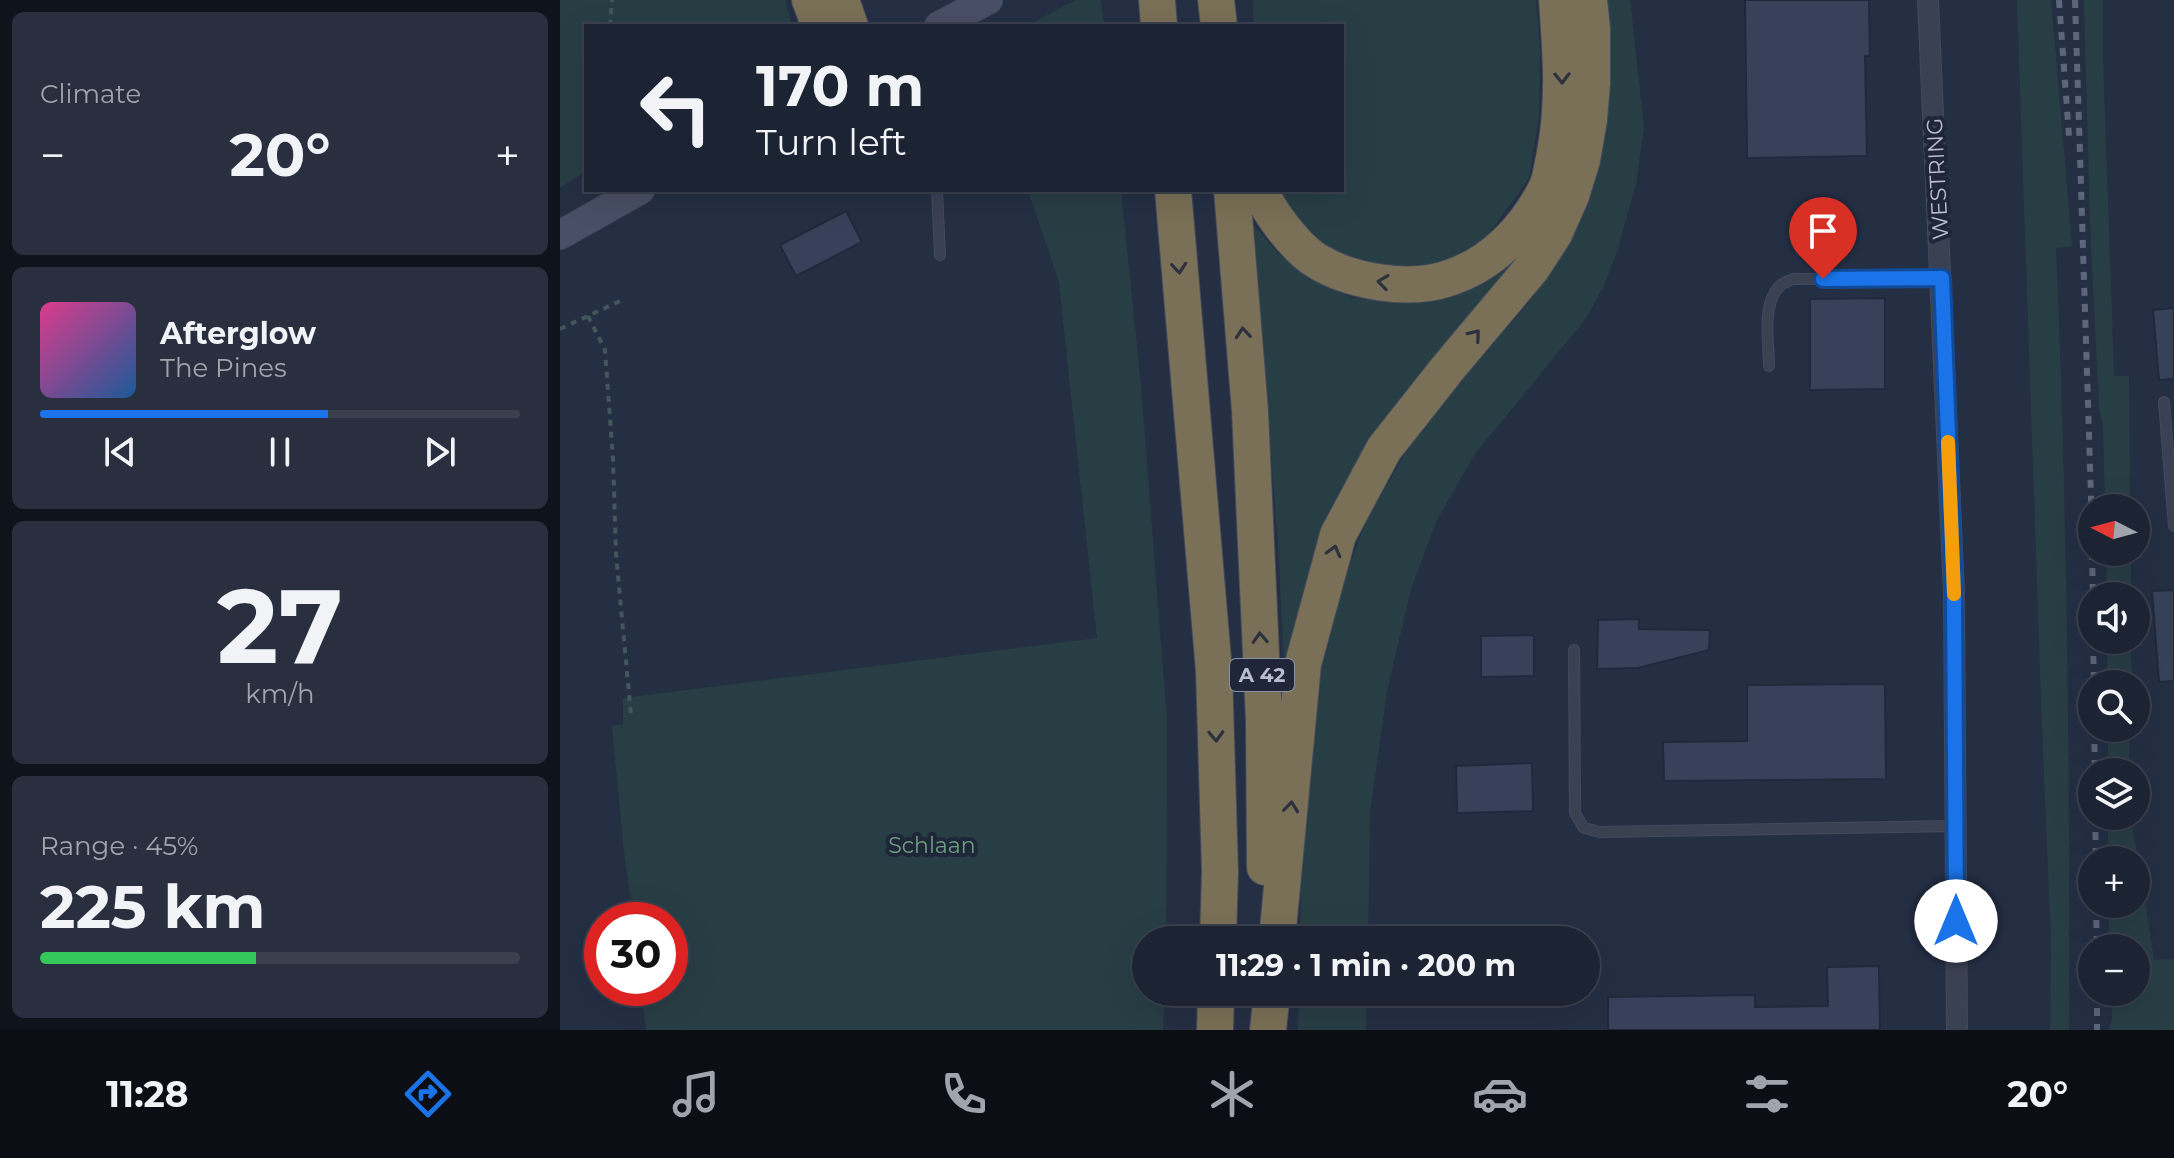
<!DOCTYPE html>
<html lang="en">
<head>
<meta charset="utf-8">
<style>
  body { margin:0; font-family:Montserrat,sans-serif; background:#292f3f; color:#f1f3f6; height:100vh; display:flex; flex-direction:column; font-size:30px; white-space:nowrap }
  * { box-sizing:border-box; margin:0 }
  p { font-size:26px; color:#a0a4ac }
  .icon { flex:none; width:44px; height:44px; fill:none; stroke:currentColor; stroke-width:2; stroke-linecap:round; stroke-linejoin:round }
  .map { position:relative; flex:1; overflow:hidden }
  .sheet { display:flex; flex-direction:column; gap:12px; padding:12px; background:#0f131c; width:560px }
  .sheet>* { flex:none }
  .top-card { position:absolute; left:24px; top:24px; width:760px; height:168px; border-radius:0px; box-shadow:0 8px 32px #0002,0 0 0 2px #3a404e; background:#1c2333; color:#f1f3f6; overflow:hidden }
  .needle { width:52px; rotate:276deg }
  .controls { position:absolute; left:1518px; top:494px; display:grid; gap:16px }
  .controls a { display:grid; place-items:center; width:72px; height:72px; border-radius:50%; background:#1c2333; box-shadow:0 8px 32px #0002,0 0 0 2px #3a404e; font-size:40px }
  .speed { position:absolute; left:24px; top:902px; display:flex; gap:16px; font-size:40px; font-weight:700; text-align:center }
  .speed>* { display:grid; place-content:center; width:104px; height:104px; border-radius:50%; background:#1c2333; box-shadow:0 8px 32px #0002,0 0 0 2px #3a404e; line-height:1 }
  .speed .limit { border:12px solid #d22; background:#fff; color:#111 }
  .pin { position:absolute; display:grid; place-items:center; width:68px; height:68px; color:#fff; margin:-82px -34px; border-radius:50% 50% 50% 0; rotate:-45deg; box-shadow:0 0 8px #0007 }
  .pin .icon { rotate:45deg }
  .me { position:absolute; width:88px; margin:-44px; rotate:0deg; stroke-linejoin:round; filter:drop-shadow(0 0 6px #0008) }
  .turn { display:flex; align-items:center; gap:28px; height:168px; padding:0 40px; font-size:36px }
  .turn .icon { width:104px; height:104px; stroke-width:2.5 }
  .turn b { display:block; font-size:56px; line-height:68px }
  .big { font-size:60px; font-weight:700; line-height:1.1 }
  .sheet .card { flex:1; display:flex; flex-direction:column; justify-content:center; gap:12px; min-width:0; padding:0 28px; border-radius:12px; background:#292f3f }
  .sheet .dial { align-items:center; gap:0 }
  .dial b { font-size:104px; line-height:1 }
  .song { display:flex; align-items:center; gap:24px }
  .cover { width:96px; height:96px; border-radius:12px; background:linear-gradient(135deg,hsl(330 70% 55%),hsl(210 70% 35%)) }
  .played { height:8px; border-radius:4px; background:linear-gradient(90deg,#1a73e8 60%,#3a404e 60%) }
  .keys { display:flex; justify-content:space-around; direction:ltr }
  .heat { display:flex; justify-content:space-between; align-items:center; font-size:44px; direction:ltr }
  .charge { height:12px; border-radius:6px; background:linear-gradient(90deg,#34c759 45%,#3a404e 0) }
  .trip { position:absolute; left:572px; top:926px; width:468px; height:80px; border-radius:40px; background:#1c2333; box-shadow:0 8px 32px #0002,0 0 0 2px #3a404e; font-weight:700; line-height:80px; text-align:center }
  .tab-bar { display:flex; height:128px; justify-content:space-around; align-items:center; background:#0b0e14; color:#a0a4ac }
  .tab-bar .icon { width:56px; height:56px }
  .tab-bar .active { color:#1a73e8 }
  .tab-bar b { font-size:36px; color:#f1f3f6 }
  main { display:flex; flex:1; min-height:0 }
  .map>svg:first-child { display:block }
</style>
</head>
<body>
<main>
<section class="sheet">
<div class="card"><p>Climate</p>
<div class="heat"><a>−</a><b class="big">20°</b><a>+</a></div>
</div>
<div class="card">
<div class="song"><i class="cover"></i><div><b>Afterglow</b><p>The Pines</p></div></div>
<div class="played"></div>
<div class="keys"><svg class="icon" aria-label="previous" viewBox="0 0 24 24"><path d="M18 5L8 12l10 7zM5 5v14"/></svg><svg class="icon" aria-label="pause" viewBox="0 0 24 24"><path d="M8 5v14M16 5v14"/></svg><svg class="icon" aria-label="next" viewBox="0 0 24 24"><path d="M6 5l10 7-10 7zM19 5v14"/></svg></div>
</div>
<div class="card dial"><b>27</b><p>km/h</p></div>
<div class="card"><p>Range · 45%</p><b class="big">225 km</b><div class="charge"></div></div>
</section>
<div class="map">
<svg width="1614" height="1030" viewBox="0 0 1614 1030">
  <rect width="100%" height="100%" fill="#252f44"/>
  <path fill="#283e45" d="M0 0H225L232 26H26V171L0 188Z
    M516 0H541L544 26H466Z
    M693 0H976L980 49 979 117 969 178 925 239 876 266 846 274 776 255 748 234 718 190H782V26H694Z
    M1043 0H1070L1084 128 1076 184 1057 252 1043 288 1024 321 914 455 876 522 851 589 827 691 810 813 808 940H740L741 880 761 660 780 588 809 515 848 449 866 422 966 306 993 269 1028 206 1038 171 1045 118Z
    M1457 0H1491L1512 246 1496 248C1507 508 1510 769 1509 1030H1490L1491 940 1482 725Z
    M1524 0H1543V60L1554 376H1569L1570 508H1545L1543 426 1539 407 1530 223Z
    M468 190H561L581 387 607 720 606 940H586V992H605L603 1030H86L81 988H110V920H74L64 852 52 726 63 724V698L537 638 499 282Z
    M694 225 717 252 750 280 793 298 826 301 857 300 981 228 741 609 724 670 719 560Z
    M1546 552H1571V596H1547Z
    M1547 640H1571L1572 684H1548Z
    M1548 728H1570L1569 772H1548Z
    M1548 816H1570L1582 879 1594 960 1614 959V1030H1549L1552 1020V992H1576V948H1550L1548 904H1576V860H1548Z
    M739 992H807L806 1030H738Z"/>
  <path fill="#37425a" stroke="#21283b" stroke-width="2" d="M1185 0H1309L1310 56H1305L1307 156 1187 158Z
    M286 211 302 242 236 276 220 245Z
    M1325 298V389L1250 390V299Z
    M1614 308V379L1599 380 1593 310Z
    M1614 590V681L1599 682 1592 591Z
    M1079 619V629L1150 630 1149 650 1078 668 1037 669 1038 620Z
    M974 635V676L921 677V636Z
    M1325 684 1326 779 1104 781 1103 742 1187 741V685Z
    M972 763 973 811 897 813 896 766Z
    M1319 966 1320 1030H1048V997L1195 995V1007L1268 1006 1267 967Z"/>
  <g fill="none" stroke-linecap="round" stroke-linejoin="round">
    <g stroke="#444a5d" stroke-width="12">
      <path id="lane" d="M377 190 380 255
        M1209 366C1209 343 1201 302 1221 285 1225 282 1229 281 1233 279L1382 278
        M1604 402 1614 526
        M1014 650 1015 813 1024 828 1040 832 1395 826"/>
    </g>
    <g stroke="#444a5d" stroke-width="22">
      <path id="street" d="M1368 0 1394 594 1397 1030"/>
    </g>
    <g stroke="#444a5d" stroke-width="30">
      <path id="secondary" d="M379 26 428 0
        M0 235 80 190"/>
    </g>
    <g stroke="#42495b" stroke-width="38">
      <path id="highway" d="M250 0 260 26
        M281 0 290 26
        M597 0 599 26
        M656 0 659 26
        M613 190 654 671 660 871 658 940
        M672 190 690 411 704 720 705 867
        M701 190C707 211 738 250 757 261 791 282 848 291 886 279 932 265 966 229 987 187 991 178 992 167 994 158 1005 104 1001 54 997 0
        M717 940 743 664 778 535 824 449 888 368 972 268 994 234 1011 196 1022 160 1029 120 1032 84V28L1029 0
        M655 1030 656 992
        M708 1030 712 992"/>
    </g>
    <path stroke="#41575c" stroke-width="4" stroke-dasharray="6 6" stroke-linecap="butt" d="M50 26 52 0
      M28 316 45 350 53 459 56 554 71 715
      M0 329 60 301"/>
    <use href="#lane" stroke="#3a4153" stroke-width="10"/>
    <use href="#street" stroke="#3a4153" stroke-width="20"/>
    <use href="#secondary" stroke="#484f66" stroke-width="28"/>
    <use href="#highway" stroke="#7a7057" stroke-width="36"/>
    <path stroke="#5c657a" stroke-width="6" stroke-dasharray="8 8" stroke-linecap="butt" d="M1499 0 1509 136
      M1515 0 1532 528
      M1532 552 1533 596
      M1533 640 1534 684
      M1534 728 1535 772
      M1535 816 1536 860
      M1536 904 1537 948
      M1537 992V1030"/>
  </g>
  <defs><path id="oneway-chevron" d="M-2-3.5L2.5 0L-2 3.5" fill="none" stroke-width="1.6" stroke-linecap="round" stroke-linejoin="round" transform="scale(2)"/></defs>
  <g stroke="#2d313e">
    <use href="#oneway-chevron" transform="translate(1002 78) rotate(89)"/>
    <use href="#oneway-chevron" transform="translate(619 268) rotate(85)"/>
    <use href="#oneway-chevron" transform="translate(823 282) rotate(-172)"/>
    <use href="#oneway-chevron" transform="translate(683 333) rotate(-95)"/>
    <use href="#oneway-chevron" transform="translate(915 335) rotate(-50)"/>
    <use href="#oneway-chevron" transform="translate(774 551) rotate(-75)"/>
    <use href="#oneway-chevron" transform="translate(700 638) rotate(-93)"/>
    <use href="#oneway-chevron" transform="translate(656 736) rotate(88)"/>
    <use href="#oneway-chevron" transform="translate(731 807) rotate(-84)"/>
  </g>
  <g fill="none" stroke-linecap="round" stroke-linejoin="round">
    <g stroke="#114b97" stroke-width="20">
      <path id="route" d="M1263 279 1382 278 1394 594 1396 921"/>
    </g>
    <use href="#route" stroke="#1a73e8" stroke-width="14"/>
    <path stroke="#f59e0b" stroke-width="14" d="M1388 442 1394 594"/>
  </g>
  <g text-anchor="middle" stroke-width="8" stroke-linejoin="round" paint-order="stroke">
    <rect fill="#1f2639" stroke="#8990a1" stroke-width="2" x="670" y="659" width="64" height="32" rx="6"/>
    <g font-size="20" font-weight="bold" fill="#b7bdcd">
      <text x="702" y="682">A 42</text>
    </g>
    <g font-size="22" fill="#b7bdcd" stroke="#1f2639">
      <text transform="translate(1377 179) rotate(-93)" y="8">WESTRING</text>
    </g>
    <g font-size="22" fill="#6d9f7f" stroke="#1f2639">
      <text x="372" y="853">Schlaan</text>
    </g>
  </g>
</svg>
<div class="controls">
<a><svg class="needle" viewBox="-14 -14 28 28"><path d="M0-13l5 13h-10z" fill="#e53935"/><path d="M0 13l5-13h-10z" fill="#a0a4ac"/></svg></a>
<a><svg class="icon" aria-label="sound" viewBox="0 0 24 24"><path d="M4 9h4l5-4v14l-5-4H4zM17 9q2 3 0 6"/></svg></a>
<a><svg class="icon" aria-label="search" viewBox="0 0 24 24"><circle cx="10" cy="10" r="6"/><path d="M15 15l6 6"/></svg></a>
<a><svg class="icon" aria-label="layers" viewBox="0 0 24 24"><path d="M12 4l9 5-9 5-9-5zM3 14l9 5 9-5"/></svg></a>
<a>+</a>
<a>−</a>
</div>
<div class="speed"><div class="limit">30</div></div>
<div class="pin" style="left:1263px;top:279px;background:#d93025"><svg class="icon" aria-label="arrive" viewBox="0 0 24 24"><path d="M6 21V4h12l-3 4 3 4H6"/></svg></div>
<svg class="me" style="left:1396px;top:921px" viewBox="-20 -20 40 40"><circle r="19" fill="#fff"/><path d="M0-13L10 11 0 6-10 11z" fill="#1a73e8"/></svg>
<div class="trip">11:29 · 1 min · 200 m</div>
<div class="top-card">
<div class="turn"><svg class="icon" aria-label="left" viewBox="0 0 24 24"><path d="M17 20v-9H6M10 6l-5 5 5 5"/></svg><div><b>170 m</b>Turn left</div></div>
</div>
</div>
</main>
<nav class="tab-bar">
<b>11:28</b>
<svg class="icon active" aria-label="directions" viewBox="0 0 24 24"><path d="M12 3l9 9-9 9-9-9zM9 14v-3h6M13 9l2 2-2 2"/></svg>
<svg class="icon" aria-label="music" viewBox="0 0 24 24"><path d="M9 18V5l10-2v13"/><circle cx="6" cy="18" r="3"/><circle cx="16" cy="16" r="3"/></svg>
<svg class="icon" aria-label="phone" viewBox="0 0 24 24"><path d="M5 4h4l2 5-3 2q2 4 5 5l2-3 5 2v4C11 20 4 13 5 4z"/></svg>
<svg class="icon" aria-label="climate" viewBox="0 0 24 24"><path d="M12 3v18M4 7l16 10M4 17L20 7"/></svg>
<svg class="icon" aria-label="car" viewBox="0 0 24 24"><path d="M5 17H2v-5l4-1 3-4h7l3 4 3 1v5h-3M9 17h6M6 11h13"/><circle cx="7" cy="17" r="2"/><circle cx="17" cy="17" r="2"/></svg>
<svg class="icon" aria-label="filters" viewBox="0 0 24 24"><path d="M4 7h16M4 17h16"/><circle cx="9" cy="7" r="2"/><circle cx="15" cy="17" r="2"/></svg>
<b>20°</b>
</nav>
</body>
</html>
